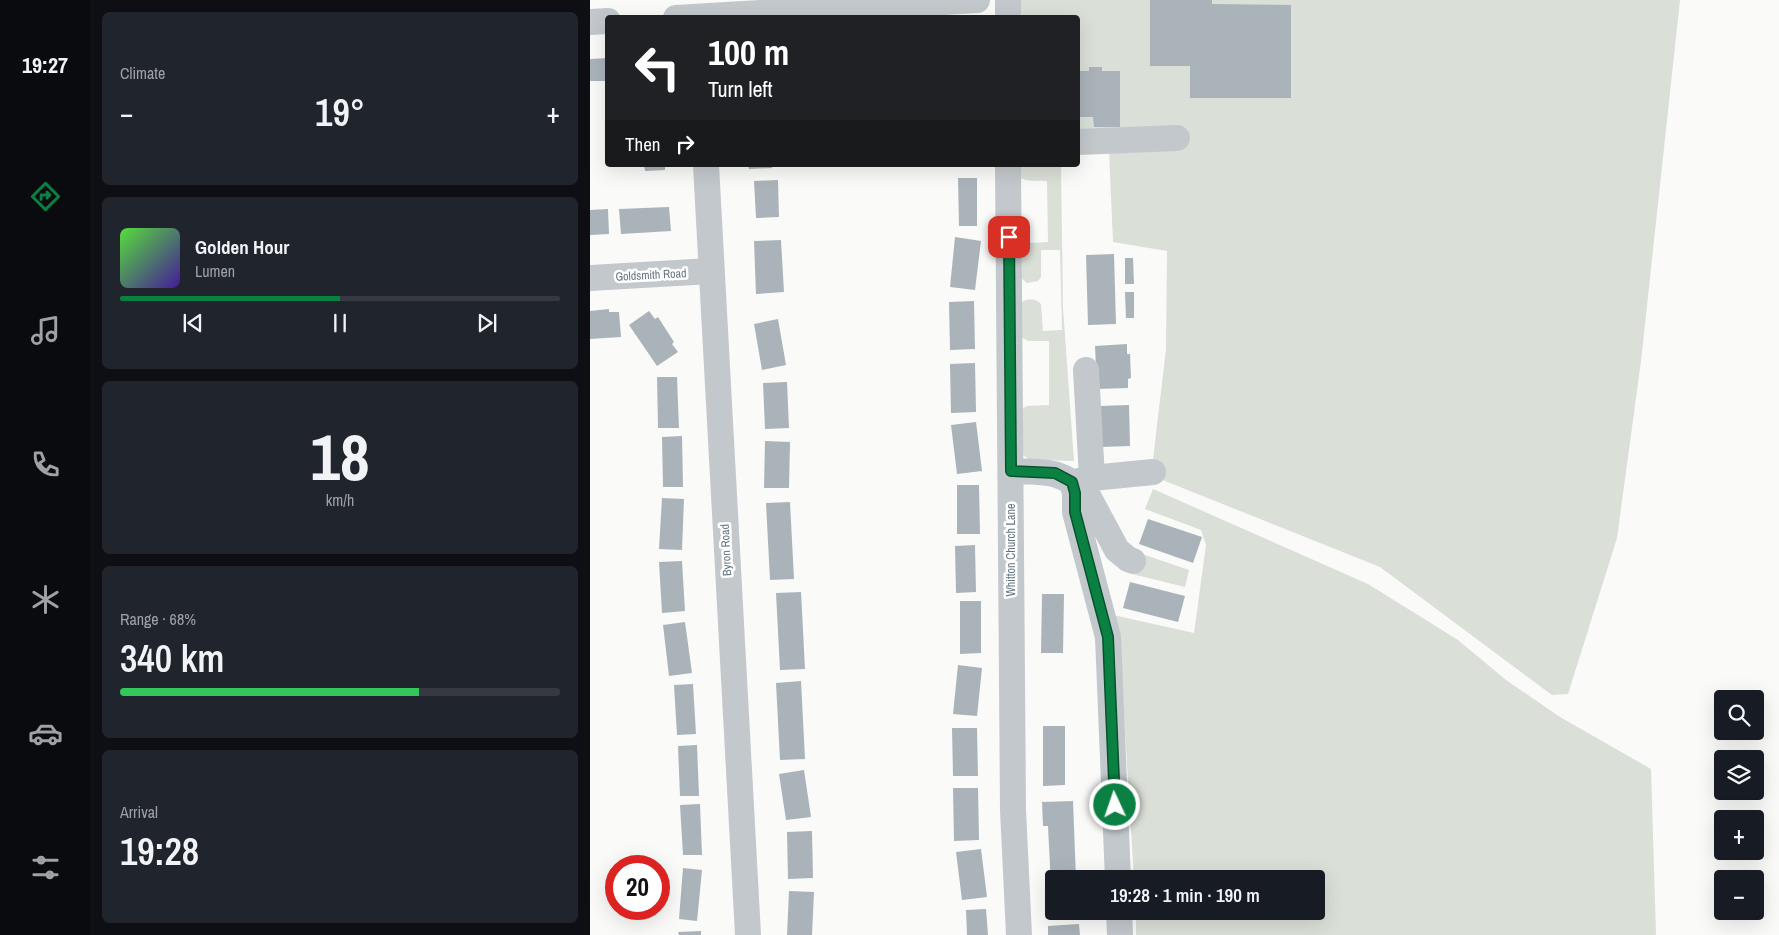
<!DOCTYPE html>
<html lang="en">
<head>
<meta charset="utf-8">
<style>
  body { margin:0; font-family:"Archivo Narrow",sans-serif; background:#20242c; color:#f1f3f6; height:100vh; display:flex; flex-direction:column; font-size:19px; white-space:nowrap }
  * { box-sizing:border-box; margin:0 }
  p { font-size:16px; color:#9ea1a6 }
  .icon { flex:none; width:28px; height:28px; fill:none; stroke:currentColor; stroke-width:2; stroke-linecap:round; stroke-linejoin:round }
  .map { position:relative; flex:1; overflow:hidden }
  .panel { display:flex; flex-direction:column; gap:12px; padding:12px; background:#0d0f14; width:500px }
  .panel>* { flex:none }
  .banner { position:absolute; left:15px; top:15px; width:475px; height:152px; border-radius:5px; box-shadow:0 5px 20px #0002; background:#202124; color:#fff; overflow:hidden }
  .buttons { position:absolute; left:1124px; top:690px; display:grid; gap:10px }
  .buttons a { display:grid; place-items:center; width:50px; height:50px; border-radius:5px; background:#171b24; box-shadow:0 5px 20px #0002; font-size:25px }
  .speed { position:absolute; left:15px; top:855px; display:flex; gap:10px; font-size:25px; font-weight:700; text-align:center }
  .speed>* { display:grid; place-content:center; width:65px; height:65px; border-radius:50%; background:#171b24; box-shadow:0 5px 20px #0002; line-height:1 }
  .speed .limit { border:8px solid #d22; background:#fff; color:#111 }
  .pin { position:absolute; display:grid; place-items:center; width:42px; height:42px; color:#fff; margin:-21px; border-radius:10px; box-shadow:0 2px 8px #0006 }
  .me { position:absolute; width:55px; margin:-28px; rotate:357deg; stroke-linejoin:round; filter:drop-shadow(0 0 4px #0008) }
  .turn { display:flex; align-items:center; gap:18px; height:105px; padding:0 20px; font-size:22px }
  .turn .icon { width:65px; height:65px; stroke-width:2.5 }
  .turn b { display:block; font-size:35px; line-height:42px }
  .then { display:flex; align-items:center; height:48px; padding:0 20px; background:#0003; gap:10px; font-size:19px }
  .big { font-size:38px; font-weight:600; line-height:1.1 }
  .panel .widget { flex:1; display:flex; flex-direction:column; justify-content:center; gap:8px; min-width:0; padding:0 18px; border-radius:8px; background:#20242c }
  .panel .dial { align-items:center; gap:0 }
  .dial b { font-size:65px; line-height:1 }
  .song { display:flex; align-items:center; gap:15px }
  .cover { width:60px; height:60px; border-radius:8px; background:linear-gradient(135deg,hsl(110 70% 55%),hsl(260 70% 35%)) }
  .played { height:5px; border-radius:2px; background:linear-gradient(90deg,#0b8043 50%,#363941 50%) }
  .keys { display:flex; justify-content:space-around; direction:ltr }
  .heat { display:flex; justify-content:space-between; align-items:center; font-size:28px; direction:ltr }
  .charge { height:8px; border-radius:4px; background:linear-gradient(90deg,#34c759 68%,#363941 0) }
  .trip { position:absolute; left:455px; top:870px; width:280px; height:50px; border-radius:5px; background:#171b24; box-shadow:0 5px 20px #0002; font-weight:600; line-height:50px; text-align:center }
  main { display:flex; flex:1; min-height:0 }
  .dock { display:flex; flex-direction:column; width:90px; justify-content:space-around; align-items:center; background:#090b0e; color:#9ea1a6 }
  .dock .icon { width:35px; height:35px }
  .dock .current { color:#0b8043 }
  .dock b { font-size:22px; color:#f1f3f6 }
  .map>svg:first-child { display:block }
</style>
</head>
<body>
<main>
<nav class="dock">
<b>19:27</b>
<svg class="icon current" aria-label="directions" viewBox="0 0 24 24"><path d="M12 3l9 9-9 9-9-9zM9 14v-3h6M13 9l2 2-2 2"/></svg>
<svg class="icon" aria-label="music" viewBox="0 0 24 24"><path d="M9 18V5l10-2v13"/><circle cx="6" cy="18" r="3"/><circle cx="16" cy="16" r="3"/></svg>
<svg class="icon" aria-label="phone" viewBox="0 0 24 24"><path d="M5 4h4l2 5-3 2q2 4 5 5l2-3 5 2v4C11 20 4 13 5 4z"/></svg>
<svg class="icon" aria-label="climate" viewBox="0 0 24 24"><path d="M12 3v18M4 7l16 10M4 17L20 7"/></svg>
<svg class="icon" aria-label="car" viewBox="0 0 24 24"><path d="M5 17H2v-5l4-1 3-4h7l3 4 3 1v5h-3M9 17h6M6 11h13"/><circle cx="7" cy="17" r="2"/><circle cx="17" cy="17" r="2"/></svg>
<svg class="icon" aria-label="filters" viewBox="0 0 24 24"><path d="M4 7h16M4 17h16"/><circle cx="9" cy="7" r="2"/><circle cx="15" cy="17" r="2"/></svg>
</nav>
<section class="panel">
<div class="widget"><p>Climate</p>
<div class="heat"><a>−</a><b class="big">19°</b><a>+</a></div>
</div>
<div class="widget">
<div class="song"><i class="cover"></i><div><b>Golden Hour</b><p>Lumen</p></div></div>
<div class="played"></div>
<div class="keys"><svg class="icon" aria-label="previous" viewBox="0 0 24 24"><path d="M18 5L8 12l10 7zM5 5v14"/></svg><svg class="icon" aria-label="pause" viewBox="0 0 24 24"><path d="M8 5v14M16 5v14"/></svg><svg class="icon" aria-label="next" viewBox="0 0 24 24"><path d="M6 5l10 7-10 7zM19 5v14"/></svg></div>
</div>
<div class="widget dial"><b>18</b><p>km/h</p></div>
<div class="widget"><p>Range · 68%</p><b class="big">340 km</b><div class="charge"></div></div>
<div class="widget"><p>Arrival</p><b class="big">19:28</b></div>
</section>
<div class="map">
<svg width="1189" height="935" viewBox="0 0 1189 935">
  <rect width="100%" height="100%" fill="#fafaf8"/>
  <path fill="#dadfd7" d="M431 0H1090L1051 361 1027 538 978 694 962 695 790 567 565 477 562 468 576 349 577 251 523 242 519 150 488 151V18H431Z
    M426 165H471L473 308 484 461 446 460H440L433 455 430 410 437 406 459 405V341H438L431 337V303C437 298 445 298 451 304L453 331 472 330 470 250H451V277L448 281 437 283 431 278 432 246 439 243 458 242 457 181C447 180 437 183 428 176Z
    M563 489 778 584 868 640 916 680 970 717 1061 769 1066 935H546V911H726V879H544L530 649 523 615 604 633 616 545 611 530 555 509Z
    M549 553 599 570 595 587 542 574Z"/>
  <path fill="#aab3b9" d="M560 0H622V4L701 5V98H600V66H560Z
    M18 58V81H0V59Z
    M499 67H512V71H530V127H504L503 117H488V71H499Z
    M54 165H75V170L55 171Z
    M158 165H182V168L159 169Z
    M368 178H387V226H369Z
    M188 180 189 217 166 218 164 181Z
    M79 207 81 231 31 234 29 209Z
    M18 209 19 234 0 235V210Z
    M365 237 391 241 385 290 360 287Z
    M191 240 194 292 166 294 164 241Z
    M524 254 526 324 498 325 496 255Z
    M535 258H543L544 284H535Z
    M535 292H544V318H536Z
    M384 301 385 349 360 350 359 302Z
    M19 309V312H29L31 337 0 339V311Z
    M59 311 65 319 68 317 84 342 82 344 88 352 67 366 39 325Z
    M188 319 196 365 172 370 164 324Z
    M537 344V354H540L541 378 538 379V388L507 389 505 346Z
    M385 363 386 412 361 413 360 364Z
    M67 377H87L89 428H68Z
    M197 382 199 428 175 429 173 383Z
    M539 405 540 446 510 447 509 406Z
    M386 422 392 471 367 474 361 425Z
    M92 436 93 487H73L72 437Z
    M175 441 200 442 199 488H174Z
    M367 485H389L390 534H367Z
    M72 498 94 499 92 550 69 549Z
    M200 502 204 579 180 580 176 503Z
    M558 519 612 537 603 563 549 544Z
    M385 545 386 592 366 593 365 546Z
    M92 561 95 611 72 613 69 562Z
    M540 582 595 596 588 622 533 608Z
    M211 592 215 669 190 670 186 593Z
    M452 594H474L473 653H451Z
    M370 601H391V653L370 654Z
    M95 622 102 673 79 676 73 625Z
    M368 665 392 668 387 716 363 714Z
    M211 681 215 759 190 760 186 683Z
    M103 684 106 734 87 735 84 685Z
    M453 726H475V785L453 786Z
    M362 728H387L388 776H363Z
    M107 745 109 796H90L88 746Z
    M214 770 221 817 196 820 189 774Z
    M363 788H388L389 840 364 841Z
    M483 801 486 879H464V909H456V886H461L458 826H453L452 802Z
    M110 804 112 855H93L90 805Z
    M222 831 223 878 198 879 197 832Z
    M391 849 397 897 372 900 366 852Z
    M93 868 112 870 107 921 89 919Z
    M199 891 224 892 222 935H197Z
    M396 909 398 935H377L376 910Z
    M489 924 490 935H458V926Z
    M111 931V935H89L88 932Z"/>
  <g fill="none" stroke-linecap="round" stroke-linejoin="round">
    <path stroke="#c3c8cc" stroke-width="26" d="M86 18 387 0
      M418 18V0
      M0 22 18 21
      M488 142 587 138
      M116 165 158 935
      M418 165 423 810 429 935
      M0 278 121 271
      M496 370 502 478
      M421 471C455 472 472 469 498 496L527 550 538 559 543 561
      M482 482 485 493V512L518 637 528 879
      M485 482 502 478 563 472
      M529 911 530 935"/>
  </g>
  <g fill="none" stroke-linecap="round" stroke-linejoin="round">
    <g stroke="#07532c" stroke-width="12">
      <path id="route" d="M419 237 421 471 465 473 482 482 485 493V512L518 637 525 805"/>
    </g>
    <use href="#route" stroke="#0b8043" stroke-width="9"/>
  </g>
  <g text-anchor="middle" stroke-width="5" stroke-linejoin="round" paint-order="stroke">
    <g font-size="12" fill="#657683" stroke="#fff">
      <text transform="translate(61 275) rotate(-3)" y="4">Goldsmith Road</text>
      <text transform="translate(136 550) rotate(-93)" y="4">Byron Road</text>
      <text transform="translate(421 550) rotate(-90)" y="4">Whitton Church Lane</text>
    </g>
  </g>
</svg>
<div class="buttons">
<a><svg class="icon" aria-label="search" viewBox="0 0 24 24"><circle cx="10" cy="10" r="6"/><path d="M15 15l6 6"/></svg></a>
<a><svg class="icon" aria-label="layers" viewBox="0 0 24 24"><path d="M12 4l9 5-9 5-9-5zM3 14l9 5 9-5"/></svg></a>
<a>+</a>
<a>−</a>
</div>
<div class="speed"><div class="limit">20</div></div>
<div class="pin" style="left:419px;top:237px;background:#d93025"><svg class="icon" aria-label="arrive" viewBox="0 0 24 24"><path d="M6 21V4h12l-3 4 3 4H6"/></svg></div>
<svg class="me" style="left:525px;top:805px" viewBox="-20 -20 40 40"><circle r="17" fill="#0b8043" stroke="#fff" stroke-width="3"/><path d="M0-11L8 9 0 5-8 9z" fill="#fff"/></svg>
<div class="trip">19:28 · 1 min · 190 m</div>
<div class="banner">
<div class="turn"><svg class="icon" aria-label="left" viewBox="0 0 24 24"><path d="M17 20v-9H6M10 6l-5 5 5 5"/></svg><div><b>100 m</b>Turn left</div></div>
<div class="then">Then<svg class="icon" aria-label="right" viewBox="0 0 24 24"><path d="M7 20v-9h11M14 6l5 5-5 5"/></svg></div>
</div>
</div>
</main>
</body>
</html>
